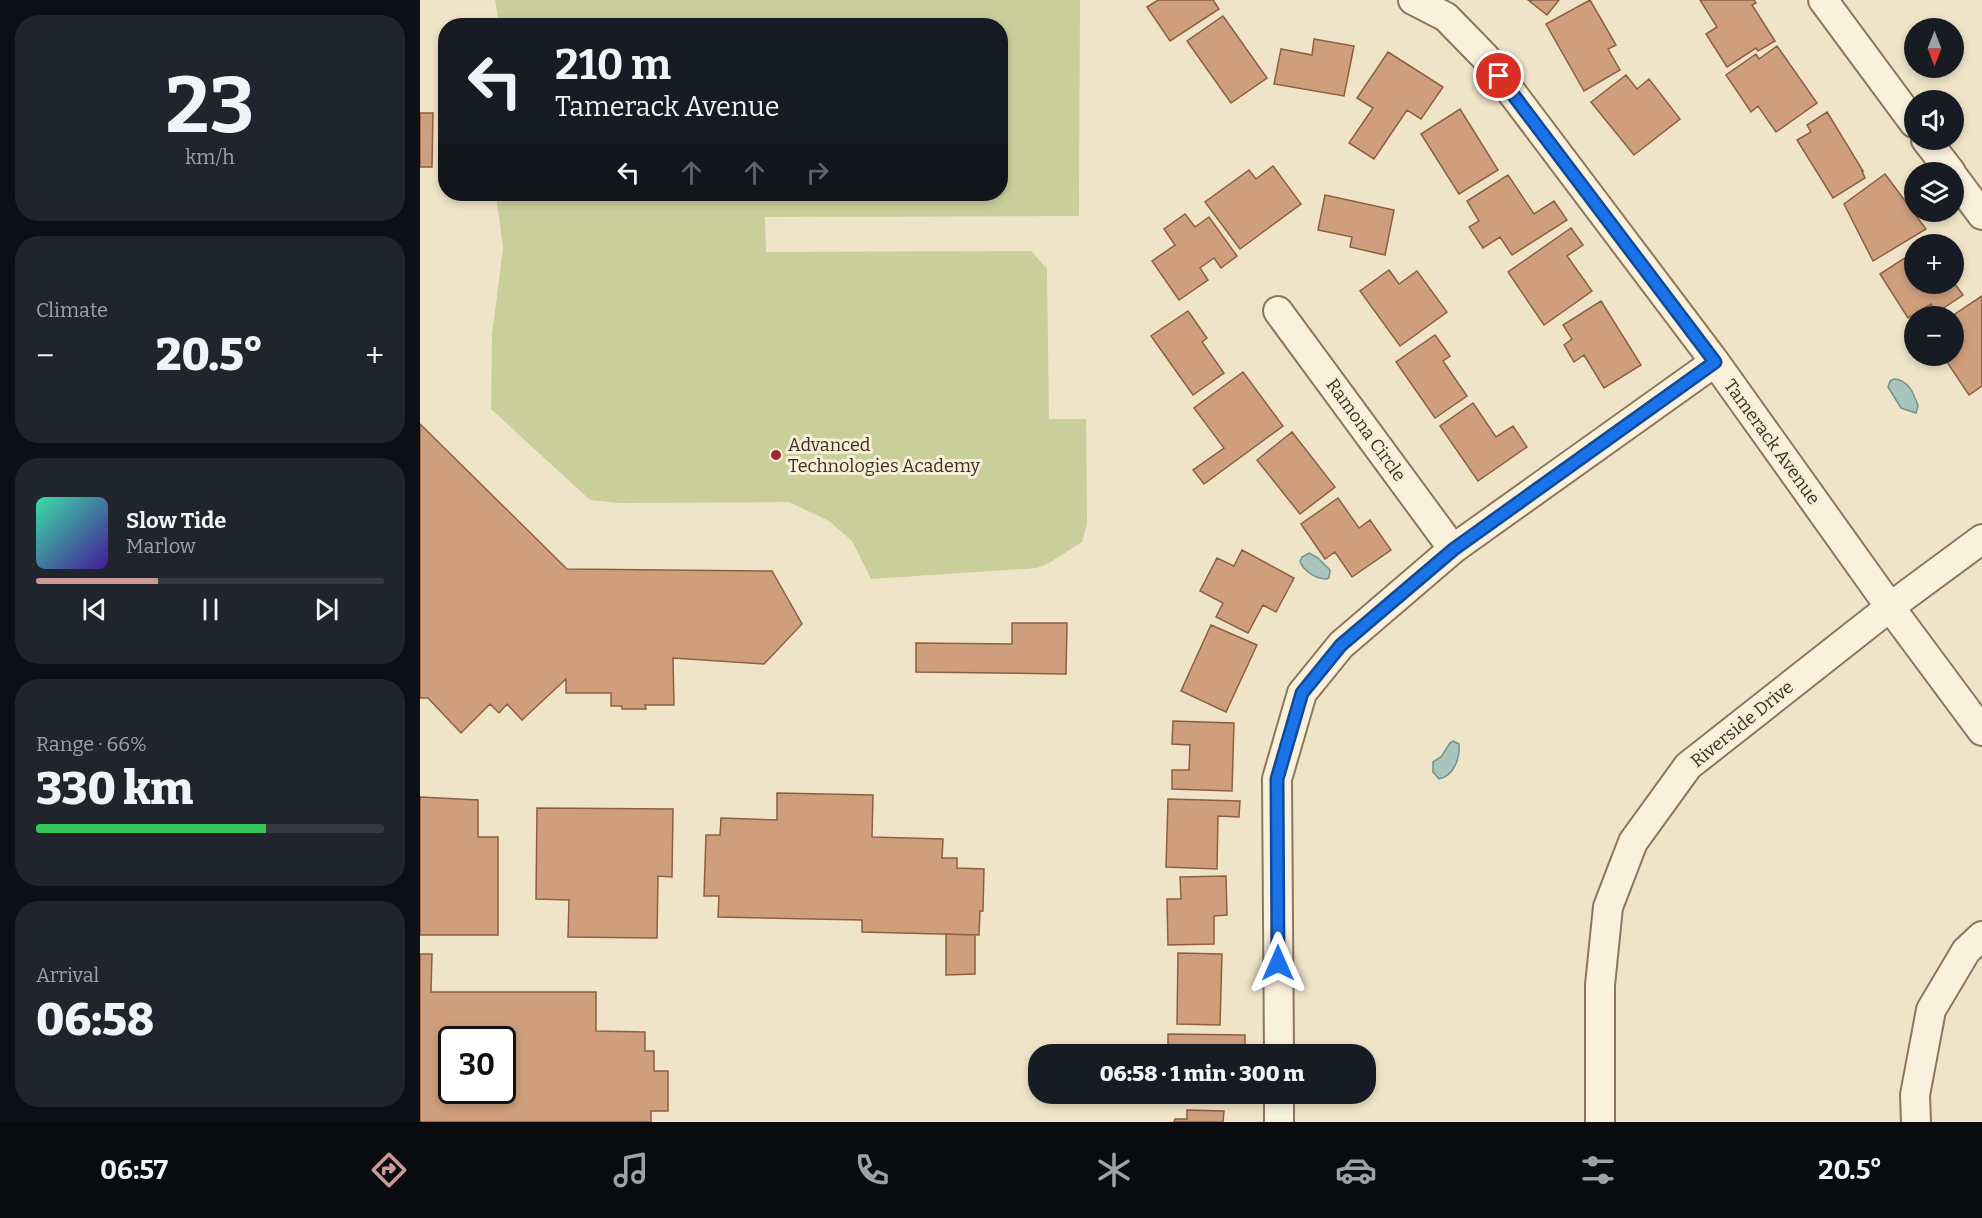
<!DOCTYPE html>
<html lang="en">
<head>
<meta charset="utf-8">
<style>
  body { margin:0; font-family:Bitter,serif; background:#20242c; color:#f1f3f6; height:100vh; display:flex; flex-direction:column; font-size:22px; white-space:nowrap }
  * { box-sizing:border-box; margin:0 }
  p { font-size:20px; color:#9ea1a6 }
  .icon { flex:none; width:33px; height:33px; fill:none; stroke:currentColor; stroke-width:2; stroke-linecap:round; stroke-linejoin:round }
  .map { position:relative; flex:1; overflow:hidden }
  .details { display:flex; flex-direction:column; gap:15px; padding:15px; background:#0d0f14; width:420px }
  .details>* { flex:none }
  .guide { position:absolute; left:18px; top:18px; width:570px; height:183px; border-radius:24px; box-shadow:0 3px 9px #0003; background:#171b24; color:#f1f3f6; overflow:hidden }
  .needle { width:39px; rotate:180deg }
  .buttons { position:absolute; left:1484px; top:18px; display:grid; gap:12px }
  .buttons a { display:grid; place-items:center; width:60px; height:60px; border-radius:50%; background:#171b24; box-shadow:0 3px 9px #0003; font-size:30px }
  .speed { position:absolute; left:18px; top:1026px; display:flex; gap:12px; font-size:30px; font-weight:700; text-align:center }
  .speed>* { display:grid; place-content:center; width:78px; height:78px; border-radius:50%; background:#171b24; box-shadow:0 3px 9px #0003; line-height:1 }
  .speed .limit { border:3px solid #111; border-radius:9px; background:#fff; color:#111 }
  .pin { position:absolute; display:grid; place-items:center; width:51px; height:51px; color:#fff; margin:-26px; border:3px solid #fff; border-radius:50%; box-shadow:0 2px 6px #0007 }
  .me { position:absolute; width:66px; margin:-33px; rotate:0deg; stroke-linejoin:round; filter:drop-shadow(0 0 4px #0008) }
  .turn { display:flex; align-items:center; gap:21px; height:126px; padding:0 18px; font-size:27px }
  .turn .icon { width:78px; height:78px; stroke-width:2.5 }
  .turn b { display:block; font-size:42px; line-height:51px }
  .lanes { display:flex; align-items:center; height:57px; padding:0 18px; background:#0003; justify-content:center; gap:30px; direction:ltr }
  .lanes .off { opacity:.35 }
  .big { font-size:45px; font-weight:800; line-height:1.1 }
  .details .tile { flex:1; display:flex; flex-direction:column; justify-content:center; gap:9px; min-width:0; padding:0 21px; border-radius:24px; background:#20242c }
  .details .dial { align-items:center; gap:0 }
  .dial b { font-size:78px; line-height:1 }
  .song { display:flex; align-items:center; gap:18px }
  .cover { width:72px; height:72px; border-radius:9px; background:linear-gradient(135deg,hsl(160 70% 55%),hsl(260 70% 35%)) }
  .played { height:6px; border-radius:3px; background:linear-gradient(90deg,#cc999b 35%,#363941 35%) }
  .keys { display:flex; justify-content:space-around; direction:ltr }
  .heat { display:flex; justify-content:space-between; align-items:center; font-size:33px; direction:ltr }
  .charge { height:9px; border-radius:4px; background:linear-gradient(90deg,#34c759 66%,#363941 0) }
  .trip { position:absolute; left:608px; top:1044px; width:348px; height:60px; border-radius:24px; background:#171b24; box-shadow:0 3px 9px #0003; font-weight:800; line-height:60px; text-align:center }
  .menu { display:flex; height:96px; justify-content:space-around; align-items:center; background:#090b0e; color:#9ea1a6 }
  .menu .icon { width:42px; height:42px }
  .menu .selected { color:#cc999b }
  .menu b { font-size:27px; color:#f1f3f6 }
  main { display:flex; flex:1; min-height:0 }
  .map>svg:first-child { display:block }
</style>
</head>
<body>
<main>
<section class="details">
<div class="tile dial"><b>23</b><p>km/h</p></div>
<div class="tile"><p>Climate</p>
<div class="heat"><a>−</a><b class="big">20.5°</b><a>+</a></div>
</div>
<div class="tile">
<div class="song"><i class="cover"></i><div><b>Slow Tide</b><p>Marlow</p></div></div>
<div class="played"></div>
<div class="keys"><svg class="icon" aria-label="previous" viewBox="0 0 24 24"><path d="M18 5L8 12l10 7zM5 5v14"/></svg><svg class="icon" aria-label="pause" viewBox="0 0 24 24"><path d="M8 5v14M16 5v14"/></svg><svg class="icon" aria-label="next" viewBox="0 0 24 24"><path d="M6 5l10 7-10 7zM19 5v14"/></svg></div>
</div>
<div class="tile"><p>Range · 66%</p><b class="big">330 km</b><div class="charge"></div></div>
<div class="tile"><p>Arrival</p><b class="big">06:58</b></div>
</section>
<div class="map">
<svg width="1562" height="1122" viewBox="0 0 1562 1122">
  <rect width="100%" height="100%" fill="#f0e4c8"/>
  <path fill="#c9cf9b" d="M75 0H660L659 216 345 217 346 252 611 251 627 269 629 419H666L667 523 662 542 629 563 617 568 451 579 432 541 409 521 369 502 199 503 170 500 71 409 72 335 83 248 76 194H580V26L79 25Z"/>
  <path fill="#a9c4bc" stroke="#6f938a" stroke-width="1.5" d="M1474 379C1489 380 1494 394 1498 406L1496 413 1481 408 1468 387 1470 381Z
    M889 553 898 558 910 570 909 578 906 579C896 579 883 571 880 561L882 557Z
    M1033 741 1039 744C1040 758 1034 776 1019 779L1013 772V762L1021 757 1030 743Z"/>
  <path fill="#cf9f7d" stroke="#8d5f41" stroke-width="1.5" fill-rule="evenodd" d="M738 0H793L799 9 750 41 727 7Z
    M1108 0H1139L1127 15Z
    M1170 0 1196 45 1188 49 1200 70 1164 91 1126 24Z
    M1280 0H1334L1336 3 1332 5 1355 41 1338 51 1336 48 1307 67 1286 34 1297 27Z
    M803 16 847 78 811 103 767 41Z
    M894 39 934 46 924 96 854 84 861 49 892 55Z
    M1357 46 1397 103 1356 132 1338 106 1331 112 1306 75 1336 54 1339 59Z
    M968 52 1023 87 1001 119 987 110 954 159 929 143 953 108 937 98Z
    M1206 75 1217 89 1229 79 1260 119 1214 155 1171 102Z
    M1040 109 1078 170 1039 194 1001 134Z
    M1407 112 1443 171H1442L1445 178 1413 198 1377 140 1391 132 1387 125Z
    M0 113H13L12 167H0Z
    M853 166 881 204 820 249 785 202 829 170 836 179Z
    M1465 174 1506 229 1453 261 1424 204Z
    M1088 175 1114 214 1134 201 1147 220 1092 255 1080 237 1063 248 1049 227 1059 221 1047 201Z
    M905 195 974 210 965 255 930 247 932 237 898 230Z
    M765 214 775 227 789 217 817 256 801 268 794 258 780 268 788 280 759 300 732 261 755 245 744 229Z
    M1151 228 1163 245 1147 256 1172 291 1124 325 1088 272Z
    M1494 252V284H1533V281L1543 295 1516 313 1511 304 1488 318 1460 274Z
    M969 270 979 284 997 271 1027 312 980 346 940 291Z
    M1562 296V386L1549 395 1523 356H1533L1532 316Z
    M1181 301 1221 365 1184 388 1164 355 1154 362 1144 345 1152 339 1143 325Z
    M768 311 787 338 782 342 804 373 773 395 731 336Z
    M1015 335 1030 356 1023 361 1047 396 1015 418 976 362Z
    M823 372 863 426 784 484 773 470 804 448 774 408Z
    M1053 403 1076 437 1093 426 1107 447 1058 481 1020 426Z
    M0 424 147 569 352 571 382 624 344 664 253 658 254 705H225L226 709H202V706H191V693H146V679L102 720 87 704 79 713 70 704 41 733 8 698H0Z
    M872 432 915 487 880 514 837 460Z
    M918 498 939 528 950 520 971 550 932 577 915 552 905 559 881 524Z
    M822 550 874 578 856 612 843 605 828 633 796 617 803 603 780 591 797 558 814 566Z
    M592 623H647L646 674 496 672V643L592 644Z
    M791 625 837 645 806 712 761 691Z
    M753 721 814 723 812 791 752 789V770H769L770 745 752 744Z
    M357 793 453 795 452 837 523 839 522 858H537V868L564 869 563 911H560L559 935 442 932V920L298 917 299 896H284L286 835H300L301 818 357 820Z
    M0 797 58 800V837H78V935H0Z
    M748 799 820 801 819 817 798 816 797 869 746 867Z
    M117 808 253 809 252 877 238 876 237 938 148 937 149 900 116 899Z
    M806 876 807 915 794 916V944L748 945 747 899H761L760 877Z
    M526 934 555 935V974L526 975Z
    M758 953 802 954 800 1025 757 1024Z
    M0 954H12L11 992H176V1031L225 1032V1051H234V1071H248V1111H231V1122H0ZM32 1040H82V1090H32Z
    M748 1034 825 1035V1054H748Z
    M739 1094H824V1103H739Z
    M767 1110 804 1111 803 1122H754L755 1119H767Z"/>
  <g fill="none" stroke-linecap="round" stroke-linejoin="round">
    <g stroke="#8d765c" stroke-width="32">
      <path id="street" d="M993 0 1026 17 1065 57 1295 362 1470 607 1562 731
        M1403 0 1494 123
        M1506 140 1531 172
        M1533 176 1562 215
        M858 311 1033 549
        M859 1054 857 779 882 693 921 645 1033 549 1295 362
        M859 1094V1122
        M1180 1122V985L1188 907 1213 842 1268 766 1470 607 1562 539
        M1496 1122 1495 1095 1511 1010 1546 951 1562 936"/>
    </g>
    <use href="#street" stroke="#faf1dc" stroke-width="28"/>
  </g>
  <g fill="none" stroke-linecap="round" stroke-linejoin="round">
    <g stroke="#114b97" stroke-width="15">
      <path id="route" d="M858 963 857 779 882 693 921 645 1034 549 1295 362 1079 76"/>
    </g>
    <use href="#route" stroke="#1a73e8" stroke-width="10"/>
  </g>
  <circle fill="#9e2a2b" stroke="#f7eed8" stroke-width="2" cx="356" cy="455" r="6"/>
  <g text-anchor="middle" stroke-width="6" stroke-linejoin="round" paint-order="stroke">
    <g font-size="18" fill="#3d2e20" stroke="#f7eed8">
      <text transform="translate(946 430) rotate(54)" y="6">Ramona Circle</text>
      <text transform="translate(1352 442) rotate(54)" y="6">Tamerack Avenue</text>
      <text transform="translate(1322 724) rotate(-39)" y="6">Riverside Drive</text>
    </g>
    <g font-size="18" fill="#3d2e20" stroke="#f7eed8" text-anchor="start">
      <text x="368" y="451">Advanced<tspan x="368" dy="21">Technologies Academy</tspan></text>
    </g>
  </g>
</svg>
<div class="buttons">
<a><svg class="needle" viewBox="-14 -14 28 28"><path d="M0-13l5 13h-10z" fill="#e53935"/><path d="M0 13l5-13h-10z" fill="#9ea1a6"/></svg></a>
<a><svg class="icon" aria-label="sound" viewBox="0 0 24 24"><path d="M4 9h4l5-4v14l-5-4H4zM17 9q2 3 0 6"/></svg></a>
<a><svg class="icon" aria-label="layers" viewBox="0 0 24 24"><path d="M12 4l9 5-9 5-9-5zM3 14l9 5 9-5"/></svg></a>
<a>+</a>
<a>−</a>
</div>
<div class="speed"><div class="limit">30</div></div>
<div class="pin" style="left:1079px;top:76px;background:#d93025"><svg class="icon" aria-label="arrive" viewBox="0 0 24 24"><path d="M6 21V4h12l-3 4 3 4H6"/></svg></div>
<svg class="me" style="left:858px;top:963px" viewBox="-20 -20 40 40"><path d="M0-17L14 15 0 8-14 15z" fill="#1a73e8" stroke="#fff" stroke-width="4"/></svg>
<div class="trip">06:58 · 1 min · 300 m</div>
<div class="guide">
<div class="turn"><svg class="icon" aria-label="left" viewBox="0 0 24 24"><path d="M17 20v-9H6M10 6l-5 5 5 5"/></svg><div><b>210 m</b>Tamerack Avenue</div></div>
<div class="lanes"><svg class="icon" aria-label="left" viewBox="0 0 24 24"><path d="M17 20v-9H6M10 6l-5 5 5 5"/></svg><svg class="icon off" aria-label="ahead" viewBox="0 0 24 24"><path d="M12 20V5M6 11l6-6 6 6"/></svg><svg class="icon off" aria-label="ahead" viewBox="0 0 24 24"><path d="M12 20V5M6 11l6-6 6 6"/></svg><svg class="icon off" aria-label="right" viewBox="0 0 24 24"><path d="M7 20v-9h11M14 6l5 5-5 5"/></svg></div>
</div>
</div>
</main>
<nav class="menu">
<b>06:57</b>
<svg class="icon selected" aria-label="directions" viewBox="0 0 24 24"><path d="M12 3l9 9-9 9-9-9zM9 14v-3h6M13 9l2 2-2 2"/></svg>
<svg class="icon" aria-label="music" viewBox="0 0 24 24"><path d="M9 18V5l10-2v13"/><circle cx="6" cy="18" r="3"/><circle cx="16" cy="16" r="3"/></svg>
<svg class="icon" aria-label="phone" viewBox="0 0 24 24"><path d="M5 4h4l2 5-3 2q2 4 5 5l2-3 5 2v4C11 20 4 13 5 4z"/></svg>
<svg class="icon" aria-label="climate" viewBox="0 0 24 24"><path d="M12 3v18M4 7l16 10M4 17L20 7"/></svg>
<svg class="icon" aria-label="car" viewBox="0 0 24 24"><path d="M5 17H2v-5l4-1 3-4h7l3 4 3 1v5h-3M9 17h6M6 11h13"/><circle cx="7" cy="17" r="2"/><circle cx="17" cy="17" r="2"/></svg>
<svg class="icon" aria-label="filters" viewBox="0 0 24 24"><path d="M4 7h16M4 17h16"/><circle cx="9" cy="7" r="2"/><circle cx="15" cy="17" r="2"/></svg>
<b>20.5°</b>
</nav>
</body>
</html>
